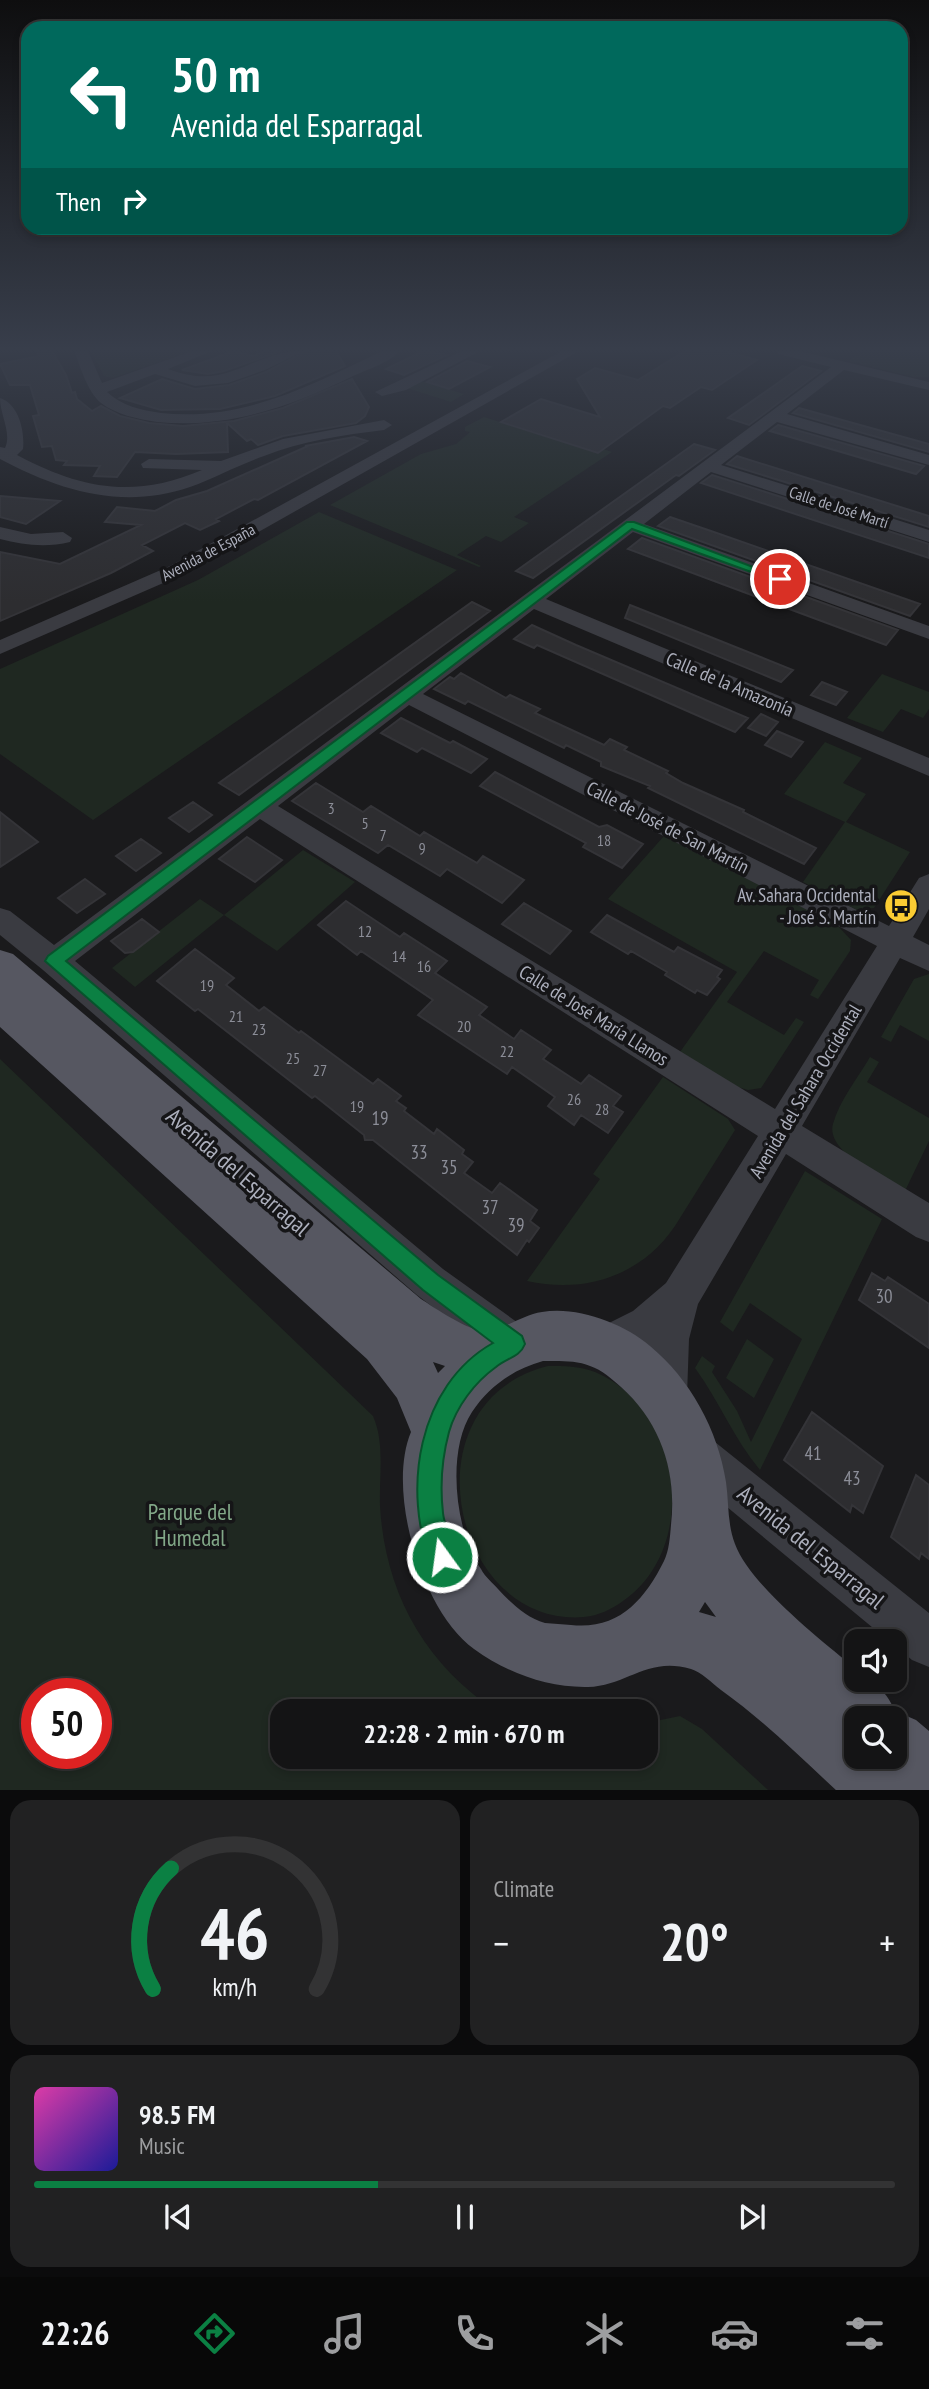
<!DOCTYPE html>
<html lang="en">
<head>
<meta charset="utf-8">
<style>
  body { margin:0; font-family:"PT Sans Narrow",sans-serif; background:#212122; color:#f1f3f6; height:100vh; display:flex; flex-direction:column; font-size:26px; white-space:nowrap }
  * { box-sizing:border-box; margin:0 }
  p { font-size:23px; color:#9d9ea0 }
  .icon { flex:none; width:38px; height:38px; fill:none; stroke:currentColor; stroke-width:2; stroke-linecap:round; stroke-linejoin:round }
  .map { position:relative; height:1790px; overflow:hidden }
  .details { display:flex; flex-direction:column; gap:10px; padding:10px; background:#0b0b0c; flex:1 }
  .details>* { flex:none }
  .top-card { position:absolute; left:21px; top:21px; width:887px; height:214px; border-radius:21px; box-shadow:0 4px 10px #0003,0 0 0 2px #333334; background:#00695c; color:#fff; overflow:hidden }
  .tools { position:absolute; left:844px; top:1629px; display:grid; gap:14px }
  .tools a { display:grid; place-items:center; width:63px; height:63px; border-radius:14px; background:#141415; box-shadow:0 4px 10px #0003,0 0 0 2px #333334; font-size:35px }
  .speed { position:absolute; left:21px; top:1678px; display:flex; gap:14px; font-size:35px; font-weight:700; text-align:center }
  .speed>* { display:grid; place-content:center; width:91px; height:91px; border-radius:50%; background:#141415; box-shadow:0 4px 10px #0003,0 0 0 2px #333334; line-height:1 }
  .speed .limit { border:10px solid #d22; background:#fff; color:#111 }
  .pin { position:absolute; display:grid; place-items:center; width:60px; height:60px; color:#fff; margin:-30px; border:4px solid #fff; border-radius:50%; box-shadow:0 2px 7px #0007 }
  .me { position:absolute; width:77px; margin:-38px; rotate:346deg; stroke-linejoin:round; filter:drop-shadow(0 0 5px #0008) }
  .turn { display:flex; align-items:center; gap:24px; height:147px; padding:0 35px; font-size:32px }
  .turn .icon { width:91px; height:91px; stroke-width:2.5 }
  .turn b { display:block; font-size:49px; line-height:60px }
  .then { display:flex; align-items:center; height:66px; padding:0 35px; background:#0003; gap:14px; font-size:26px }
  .big { font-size:52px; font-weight:700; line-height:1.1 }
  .details .tile { flex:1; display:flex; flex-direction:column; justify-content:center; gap:10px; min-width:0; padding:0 24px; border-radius:21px; background:#212122 }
  .details .dial { align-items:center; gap:0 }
  .dial svg { height:182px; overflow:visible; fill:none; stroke:#333334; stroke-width:7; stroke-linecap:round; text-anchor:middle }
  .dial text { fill:#f1f3f6; stroke:none }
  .song { display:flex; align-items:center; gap:21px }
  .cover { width:84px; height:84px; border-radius:10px; background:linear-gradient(135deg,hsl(320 70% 55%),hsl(240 70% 35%)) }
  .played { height:7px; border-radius:4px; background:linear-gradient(90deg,#0b8043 40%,#333334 40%) }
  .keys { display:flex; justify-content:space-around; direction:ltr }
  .heat { display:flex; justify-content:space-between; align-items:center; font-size:38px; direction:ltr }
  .details .tiles { flex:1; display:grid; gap:10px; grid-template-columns:1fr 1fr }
  .tile:last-child { grid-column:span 2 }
  .trip { position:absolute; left:270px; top:1699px; width:388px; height:70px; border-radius:21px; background:#141415; box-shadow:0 4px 10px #0003,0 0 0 2px #333334; font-weight:700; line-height:70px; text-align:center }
  .dock { display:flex; height:112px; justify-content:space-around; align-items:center; background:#080808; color:#9d9ea0 }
  .dock .icon { width:49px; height:49px }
  .dock .on { color:#0b8043 }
  .dock b { font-size:32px; color:#f1f3f6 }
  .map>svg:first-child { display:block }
</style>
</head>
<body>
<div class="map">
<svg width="929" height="1791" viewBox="0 0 929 1791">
  <rect width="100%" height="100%" fill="#1a1a1c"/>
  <path fill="#1f2821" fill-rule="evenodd" d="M91 351H191L112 378 104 376Z
    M864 351H929V377H914L848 361Z
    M421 381 464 394 451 402 407 388Z
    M484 417 597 453 603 449 612 452 514 517 529 523 501 542 486 536 457 555 481 566 479 567 330 505 421 454 456 444 470 432 465 431V427Z
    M319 512 457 570 93 820 0 754V669L198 580Z
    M882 674 929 692V709L923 718 901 709 883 732 847 718Z
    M825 742 862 758 843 783 866 794 846 822 910 852 874 908 857 910 803 882 845 822 784 794Z
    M664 836 837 925 851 940 850 951 818 999 810 995 819 980 764 951 727 1002 784 1035 796 1018 804 1022 761 1088 748 1090 738 1087 680 1052 737 972 608 899Z
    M303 850 355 882 277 951 224 915 135 987 112 968 200 899 224 915Z
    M929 974V1041L900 1025 891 1042 881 1037 914 979Z
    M870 1057 879 1062 867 1082 929 1118V1141L905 1191C885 1179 825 1152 833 1124 839 1101 858 1078 870 1057Z
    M0 1059 373 1416C385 1443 379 1476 380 1506 385 1592 424 1663 496 1711L282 1712V1757H646V1723L680 1716 702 1729 768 1790H0ZM37 1694H96V1754H37Z
    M663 1077 728 1119 735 1130 675 1226C641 1276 585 1294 527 1281L600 1179 593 1174Z
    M805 1171 882 1219 760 1470C734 1439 719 1401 695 1368L702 1356 715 1366 712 1372 737 1411 751 1442 802 1339 750 1303 733 1332 720 1322Z
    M747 1339 774 1359 754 1398 726 1378Z
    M548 1366C564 1366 579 1366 595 1372 682 1408 701 1547 623 1601 612 1609 598 1616 584 1617 452 1628 403 1402 548 1366Z"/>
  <path fill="#2d2d30" stroke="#343438" stroke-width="2" d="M37 351H52L66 375 72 393 75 392 77 399 92 411 101 406 120 416 149 423 183 426 234 421 283 408 352 379 369 407 365 416 356 423 283 436 258 445 251 439 247 441 227 423 228 452 176 454 135 452 117 477 94 476 100 466 64 465 67 461 56 460 52 446 42 447 33 416 39 415 30 385H10L0 364 39 356Z
    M234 351 253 356 265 351H281L224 371 208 374 182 370Z
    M306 351H336L345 366 275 396 220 409 161 410 120 398 162 379 195 389 229 385 266 372Z
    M423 351 447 355 404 375 386 369Z
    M685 351H724L757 360 712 390 701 387 670 408 663 406 598 453 501 422 541 399 600 417 577 379 595 368 638 380Z
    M467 361 490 367 449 389 427 382Z
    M802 366 821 371 749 425 728 418Z
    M799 408 929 444V452L793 413Z
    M778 425 924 466 916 474 770 431Z
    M354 437 367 441 258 500 254 499 216 519 219 521 200 530 185 523 142 545 153 551 111 573 0 621V552L60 564 141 525 105 522 117 507 155 511 176 500 207 491 308 446H305Z
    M694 444 715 450 679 476 676 475 533 578 516 571Z
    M737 456 929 516V527L727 464Z
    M712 475 929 544V558L701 483Z
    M0 496 60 501 26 524 0 517Z
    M670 517 711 531 920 604 910 616 658 526Z
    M642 538 898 630 886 645 628 549Z
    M472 602 490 611 239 795 219 783Z
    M630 605 713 638 793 670 781 682 625 618Z
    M532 625 576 645 748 718 735 732 537 645 534 648 514 639Z
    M461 673 506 698 510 695 540 709 535 713 604 745 610 739 627 747 624 750 668 771 666 773 683 783 744 810 743 812 816 848 804 864 648 788 650 786 601 766V762L566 745 564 748 468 701 465 704 434 689 450 677 454 679Z
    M822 682 847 692 836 705 811 695Z
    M761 714 778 722 766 736 748 728Z
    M401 718 450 743 453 741 487 759 471 773 422 748 417 752 381 733Z
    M777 731 803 742 791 757 765 745Z
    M495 772 599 827 607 825 643 844 622 868 583 847 586 843 480 786Z
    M316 783 363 812 371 806 420 836 424 832 477 863 483 856 524 880 502 903 447 869 440 876 388 845 378 853 292 801Z
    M193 802 212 815 189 832 169 818Z
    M0 812 38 842 0 867Z
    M247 837 282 860 255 882 219 859Z
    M141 839 161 853 136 871 116 856Z
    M85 879 105 894 77 913 58 898Z
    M346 901 400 937 404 933 447 961 435 973 487 1007 479 1015 514 1039 521 1030 551 1050 543 1059 581 1084 589 1075 621 1096 613 1106 623 1112 608 1133 581 1115 574 1125 548 1106 555 1097 512 1067 507 1074 418 1015 433 1000 361 951 357 955 318 925Z
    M524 903 571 931 550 954 502 924Z
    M607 915 674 952 678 947 722 970 717 977 720 979 707 995 697 990 695 993 665 975 667 972 631 951 628 954 591 932Z
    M142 919 159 932 133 952 125 953 111 941Z
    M195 949 234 978 226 985 259 1011 264 1007 299 1033 301 1031 373 1084 378 1079 401 1096 396 1101 406 1108 404 1111 434 1134 437 1129 464 1150 462 1154 473 1162 464 1173 492 1193 500 1183 537 1210 530 1221 539 1228 529 1242 527 1240 517 1255 373 1140H365L364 1135 315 1096 312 1098 198 1009 195 1011 157 981Z
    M872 1273 885 1281 888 1277 929 1304V1348L859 1300Z
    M812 1412 883 1466 863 1513 852 1505 850 1512 784 1460Z
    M916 1475 929 1485V1559L921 1553 919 1559 891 1537Z"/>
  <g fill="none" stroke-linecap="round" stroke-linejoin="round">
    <path fill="#3a3b41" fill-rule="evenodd" d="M74 351H88L102 383 192 351H212L168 369C230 393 251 350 304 351L265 370 228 383 195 386 155 374 107 392C122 406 141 410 161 413 242 422 312 385 382 351H400C389 363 368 369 353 376 291 407 227 429 157 422 138 419 117 415 101 403 87 391 81 368 74 351Z
      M462 351H480L406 390 382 396 375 392Z
      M562 351H579L184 574 0 654V640L170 566Z
      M776 351H800L929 382V390L844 370 787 414 929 455V465L777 422 721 465 929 530V542L711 472 644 524 929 626V639L633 532 546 599 929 758V776L534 609 423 694 889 926 919 878 929 874V909L913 937 929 945V971L900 958 802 1126 929 1203V1242L916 1237 786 1154 698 1304 689 1339 687 1396 681 1411 666 1417 651 1411 645 1396 649 1345 605 1366 591 1360 585 1346 591 1332 633 1311 666 1283 758 1136 260 819 75 961 443 1269 528 1330 534 1344 528 1358 514 1364 500 1358 417 1295 43 970 0 935V908L10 911 54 945 831 367 778 354ZM409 705 877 946 775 1109 278 806Z
      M0 398C19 404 25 432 23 449L17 455C81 489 134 499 202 470L143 468 141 464 149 459 221 461 283 439 384 420 392 425 384 430C343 435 302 441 264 456 238 465 215 478 190 487 123 510 60 491 0 459V447L5 448C12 433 0 415 0 398Z
      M0 527 31 534 63 532 72 538 70 542C46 548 23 545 0 539Z
      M695 1432 710 1438 929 1613V1667L912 1660 894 1645V1642H890L680 1468 674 1453 680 1438Z"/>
    <path fill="#565761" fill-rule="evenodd" d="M0 950 13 954 421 1299C435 1308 471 1333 487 1331 505 1329 522 1315 542 1312 577 1306 623 1323 650 1346 690 1379 718 1430 726 1482 729 1503 727 1523 735 1544 750 1585 822 1641 856 1669V1680C876 1680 887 1693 895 1711L916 1720 929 1731V1791H837C799 1756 763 1720 721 1690 712 1683 701 1672 691 1669 647 1656 627 1686 588 1687 548 1688 507 1673 474 1649 422 1612 386 1491 411 1432L397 1398 367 1359 0 1027ZM543 1361C558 1361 576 1360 590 1366 602 1370 612 1379 621 1387 661 1423 677 1472 671 1525 670 1537 669 1551 664 1561 644 1601 618 1630 571 1625 563 1624 553 1624 545 1623 526 1618 511 1603 498 1589 493 1583 485 1577 481 1569 455 1532 446 1451 472 1412 489 1386 514 1369 543 1361ZM433 1362 445 1366 438 1373ZM705 1602 716 1617 699 1612ZM856 1718H894V1757H856Z"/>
  </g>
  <linearGradient id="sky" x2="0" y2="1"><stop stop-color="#0e0e0f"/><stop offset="0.58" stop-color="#383e4b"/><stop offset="1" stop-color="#383e4b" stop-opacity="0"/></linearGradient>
  <rect width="929" height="602" fill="url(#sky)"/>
  <path fill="#0b8043" stroke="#07532c" stroke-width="2" d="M627 522H634L785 579 776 581 632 529 66 961 438 1275 522 1336 525 1344C520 1357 507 1358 496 1367 475 1382 456 1407 449 1432 442 1458 440 1487 443 1513 445 1531 458 1549 451 1566L442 1569 432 1566C401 1491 418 1385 493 1343L423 1290 45 961 48 956Z"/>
  <defs>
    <g id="bus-disc" transform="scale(1.75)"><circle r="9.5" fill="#fbcc33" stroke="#151517"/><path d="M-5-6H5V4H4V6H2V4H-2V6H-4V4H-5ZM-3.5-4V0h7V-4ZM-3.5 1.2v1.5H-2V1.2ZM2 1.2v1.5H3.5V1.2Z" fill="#111"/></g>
  </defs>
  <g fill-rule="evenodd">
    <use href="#bus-disc" x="901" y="906"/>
  </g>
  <g text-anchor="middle" stroke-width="7" stroke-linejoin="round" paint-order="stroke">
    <g font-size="16" fill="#acafbc" stroke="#151517">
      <text transform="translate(839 507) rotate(18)" y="6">Calle de José Martí</text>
      <text transform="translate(208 552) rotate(-28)" y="6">Avenida de España</text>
    </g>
    <g font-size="16" fill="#8c8e98">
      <text x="331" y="814">3</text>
      <text x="365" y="829">5</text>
      <text x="383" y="841">7</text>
      <text x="604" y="846">18</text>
      <text x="422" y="854">9</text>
      <text x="365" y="937">12</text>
      <text x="399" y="962">14</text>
      <text x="424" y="972">16</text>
      <text x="207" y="991">19</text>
      <text x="236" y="1022">21</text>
      <text x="464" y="1032">20</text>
      <text x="259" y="1035">23</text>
      <text x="507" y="1057">22</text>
      <text x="293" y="1064">25</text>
      <text x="320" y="1076">27</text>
      <text x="574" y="1105">26</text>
      <text x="357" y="1112">19</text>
      <text x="602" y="1115">28</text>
    </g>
    <g font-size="19" fill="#acafbc" stroke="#151517">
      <text transform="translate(730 684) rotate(23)" y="7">Calle de la Amazonía</text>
      <text transform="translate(668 827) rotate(27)" y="7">Calle de José de San Martín</text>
      <text transform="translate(594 1015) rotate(32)" y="7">Calle de José María Llanos</text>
      <text transform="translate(805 1091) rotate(-59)" y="7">Avenida del Sahara Occidental</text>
    </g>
    <g font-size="19" fill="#acafbc" stroke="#151517" text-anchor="end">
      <text x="876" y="902">Av. Sahara Occidental<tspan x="876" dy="22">- José S. Martín</tspan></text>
    </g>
    <g font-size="19" fill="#8c8e98">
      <text x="380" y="1125">19</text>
      <text x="419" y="1159">33</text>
      <text x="449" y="1174">35</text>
      <text x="490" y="1214">37</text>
      <text x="516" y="1232">39</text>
      <text x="884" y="1303">30</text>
      <text x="813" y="1460">41</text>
      <text x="852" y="1485">43</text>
    </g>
    <g font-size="23" fill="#acafbc" stroke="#151517">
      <text transform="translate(238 1172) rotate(41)" y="8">Avenida del Esparragal</text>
      <text transform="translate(811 1547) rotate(39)" y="8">Avenida del Esparragal</text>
    </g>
    <g font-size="23" fill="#82a888" stroke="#151517">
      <text x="190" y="1520">Parque del<tspan x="190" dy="26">Humedal</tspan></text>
    </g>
  </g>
</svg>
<div class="tools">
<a><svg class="icon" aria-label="sound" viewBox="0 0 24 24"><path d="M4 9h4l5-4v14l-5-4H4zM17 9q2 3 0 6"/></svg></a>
<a><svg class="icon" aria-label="search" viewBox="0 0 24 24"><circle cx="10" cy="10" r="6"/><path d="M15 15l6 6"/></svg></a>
</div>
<div class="speed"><div class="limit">50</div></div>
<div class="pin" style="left:780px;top:579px;background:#d93025"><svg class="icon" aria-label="arrive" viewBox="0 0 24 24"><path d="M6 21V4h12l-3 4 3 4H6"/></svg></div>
<svg class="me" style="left:442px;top:1557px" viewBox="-20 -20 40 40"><circle r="17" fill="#0b8043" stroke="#fff" stroke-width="3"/><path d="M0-11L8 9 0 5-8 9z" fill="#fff"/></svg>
<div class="trip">22:28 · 2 min · 670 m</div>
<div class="top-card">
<div class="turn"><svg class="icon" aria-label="left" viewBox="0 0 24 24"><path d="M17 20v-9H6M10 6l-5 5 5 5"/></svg><div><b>50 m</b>Avenida del Esparragal</div></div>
<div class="then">Then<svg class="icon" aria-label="right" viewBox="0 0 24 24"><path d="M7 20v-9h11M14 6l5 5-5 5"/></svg></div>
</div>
</div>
<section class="details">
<div class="tiles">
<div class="tile dial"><svg viewBox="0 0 100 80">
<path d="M14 69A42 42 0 1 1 86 69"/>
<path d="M14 69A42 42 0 0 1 22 16" stroke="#0b8043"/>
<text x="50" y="56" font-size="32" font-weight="700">46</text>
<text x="50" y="72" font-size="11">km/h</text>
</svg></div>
<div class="tile"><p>Climate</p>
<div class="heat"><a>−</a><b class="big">20°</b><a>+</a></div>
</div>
<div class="tile">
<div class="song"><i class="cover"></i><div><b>98.5 FM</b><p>Music</p></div></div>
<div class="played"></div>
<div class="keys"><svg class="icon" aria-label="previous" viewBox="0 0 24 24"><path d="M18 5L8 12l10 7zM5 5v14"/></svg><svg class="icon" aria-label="pause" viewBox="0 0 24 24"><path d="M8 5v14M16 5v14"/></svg><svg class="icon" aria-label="next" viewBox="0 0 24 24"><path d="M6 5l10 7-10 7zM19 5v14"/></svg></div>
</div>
</div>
</section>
<nav class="dock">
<b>22:26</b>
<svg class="icon on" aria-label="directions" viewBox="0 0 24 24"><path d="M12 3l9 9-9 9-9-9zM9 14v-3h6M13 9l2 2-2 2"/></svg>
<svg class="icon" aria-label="music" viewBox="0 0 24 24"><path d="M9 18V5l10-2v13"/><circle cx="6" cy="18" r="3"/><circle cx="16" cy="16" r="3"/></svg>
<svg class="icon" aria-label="phone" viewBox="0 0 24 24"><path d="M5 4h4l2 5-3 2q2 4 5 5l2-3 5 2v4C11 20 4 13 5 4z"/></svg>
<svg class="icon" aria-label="climate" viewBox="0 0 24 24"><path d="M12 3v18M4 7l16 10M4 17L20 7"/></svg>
<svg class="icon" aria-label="car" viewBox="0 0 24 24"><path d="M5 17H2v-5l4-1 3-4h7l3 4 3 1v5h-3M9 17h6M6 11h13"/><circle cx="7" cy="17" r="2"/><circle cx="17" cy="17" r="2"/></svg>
<svg class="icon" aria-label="filters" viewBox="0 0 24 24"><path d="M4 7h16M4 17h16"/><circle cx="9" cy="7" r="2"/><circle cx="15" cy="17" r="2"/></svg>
</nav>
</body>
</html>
